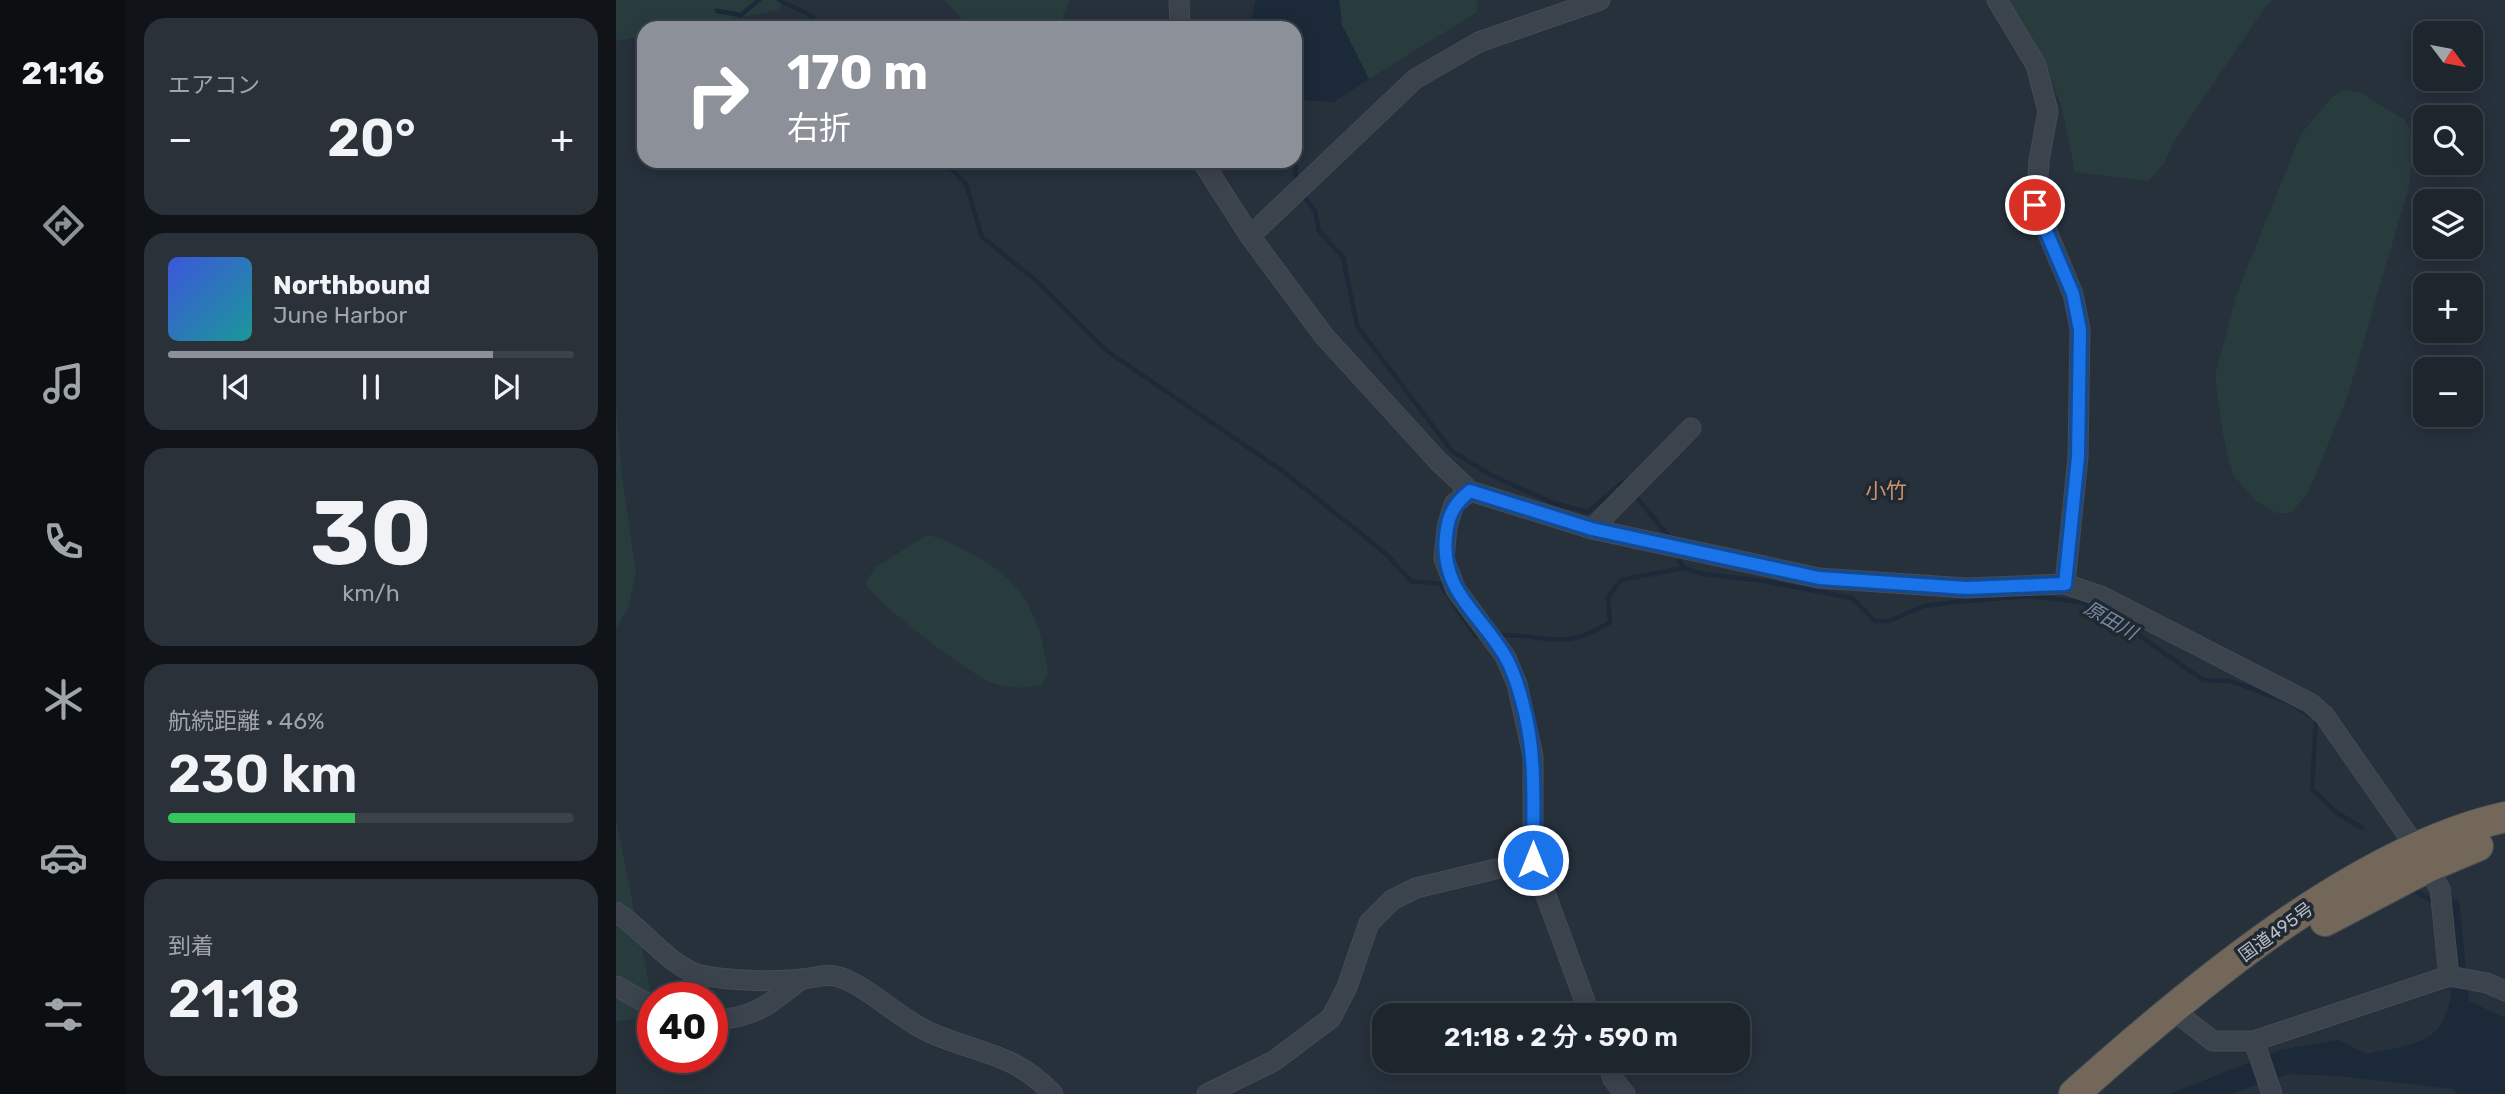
<!DOCTYPE html>
<html lang="ja">
<head>
<meta charset="utf-8">
<style>
  body { margin:0; font-family:Rubik,"Noto Sans JP",sans-serif; background:#2a3139; color:#f1f3f6; height:100vh; display:flex; flex-direction:column; font-size:26px; white-space:nowrap }
  * { box-sizing:border-box; margin:0 }
  p { font-size:23px; color:#a0a5aa }
  .icon { flex:none; width:38px; height:38px; fill:none; stroke:currentColor; stroke-width:2; stroke-linecap:round; stroke-linejoin:round }
  .map { position:relative; flex:1; overflow:hidden }
  .drawer { display:flex; flex-direction:column; gap:18px; padding:18px; background:#101419; width:490px }
  .drawer>* { flex:none }
  .top-card { position:absolute; left:21px; top:21px; width:665px; height:147px; border-radius:21px; box-shadow:0 4px 18px #0003,0 0 0 2px #3b4249; background:#8c9099; color:#fff; overflow:hidden }
  .needle { width:46px; rotate:122deg }
  .controls { position:absolute; left:1797px; top:21px; display:grid; gap:14px }
  .controls a { display:grid; place-items:center; width:70px; height:70px; border-radius:14px; background:#1d252d; box-shadow:0 4px 18px #0003,0 0 0 2px #3b4249; font-size:35px }
  .speed { position:absolute; left:21px; top:982px; display:flex; gap:14px; font-size:35px; font-weight:700; text-align:center }
  .speed>* { display:grid; place-content:center; width:91px; height:91px; border-radius:50%; background:#1d252d; box-shadow:0 4px 18px #0003,0 0 0 2px #3b4249; line-height:1 }
  .speed .limit { border:10px solid #d22; background:#fff; color:#111 }
  .pin { position:absolute; display:grid; place-items:center; width:60px; height:60px; color:#fff; margin:-30px; border:4px solid #fff; border-radius:50%; box-shadow:0 2px 7px #0007 }
  .me { position:absolute; width:77px; margin:-38px; rotate:0deg; stroke-linejoin:round; filter:drop-shadow(0 0 5px #0008) }
  .turn { display:flex; align-items:center; gap:24px; height:147px; padding:0 35px; font-size:32px }
  .turn .icon { width:91px; height:91px; stroke-width:2.5 }
  .turn b { display:block; font-size:49px; line-height:60px }
  .big { font-size:52px; font-weight:600; line-height:1.1 }
  .drawer .widget { flex:1; display:flex; flex-direction:column; justify-content:center; gap:10px; min-width:0; padding:0 24px; border-radius:21px; background:#2a3139 }
  .drawer .dial { align-items:center; gap:0 }
  .dial b { font-size:91px; line-height:1 }
  .song { display:flex; align-items:center; gap:21px }
  .cover { width:84px; height:84px; border-radius:10px; background:linear-gradient(135deg,hsl(230 70% 55%),hsl(180 70% 35%)) }
  .played { height:7px; border-radius:4px; background:linear-gradient(90deg,#8c9099 80%,#3b4249 80%) }
  .keys { display:flex; justify-content:space-around; direction:ltr }
  .heat { display:flex; justify-content:space-between; align-items:center; font-size:38px; direction:ltr }
  .charge { height:10px; border-radius:5px; background:linear-gradient(90deg,#34c759 46%,#3b4249 0) }
  .trip { position:absolute; left:756px; top:1003px; width:378px; height:70px; border-radius:21px; background:#1d252d; box-shadow:0 4px 18px #0003,0 0 0 2px #3b4249; font-weight:600; line-height:70px; text-align:center }
  main { display:flex; flex:1; min-height:0 }
  .menu { display:flex; flex-direction:column; width:126px; justify-content:space-around; align-items:center; background:#0c0f12; color:#a0a5aa }
  .menu .icon { width:49px; height:49px }
  .menu .selected { color:#8c9099 }
  .menu b { font-size:32px; color:#f1f3f6 }
  .map>svg:first-child { display:block }
</style>
</head>
<body>
<main>
<nav class="menu">
<b>21:16</b>
<svg class="icon selected" aria-label="directions" viewBox="0 0 24 24"><path d="M12 3l9 9-9 9-9-9zM9 14v-3h6M13 9l2 2-2 2"/></svg>
<svg class="icon" aria-label="music" viewBox="0 0 24 24"><path d="M9 18V5l10-2v13"/><circle cx="6" cy="18" r="3"/><circle cx="16" cy="16" r="3"/></svg>
<svg class="icon" aria-label="phone" viewBox="0 0 24 24"><path d="M5 4h4l2 5-3 2q2 4 5 5l2-3 5 2v4C11 20 4 13 5 4z"/></svg>
<svg class="icon" aria-label="climate" viewBox="0 0 24 24"><path d="M12 3v18M4 7l16 10M4 17L20 7"/></svg>
<svg class="icon" aria-label="car" viewBox="0 0 24 24"><path d="M5 17H2v-5l4-1 3-4h7l3 4 3 1v5h-3M9 17h6M6 11h13"/><circle cx="7" cy="17" r="2"/><circle cx="17" cy="17" r="2"/></svg>
<svg class="icon" aria-label="filters" viewBox="0 0 24 24"><path d="M4 7h16M4 17h16"/><circle cx="9" cy="7" r="2"/><circle cx="15" cy="17" r="2"/></svg>
</nav>
<section class="drawer">
<div class="widget"><p>エアコン</p>
<div class="heat"><a>−</a><b class="big">20°</b><a>+</a></div>
</div>
<div class="widget">
<div class="song"><i class="cover"></i><div><b>Northbound</b><p>June Harbor</p></div></div>
<div class="played"></div>
<div class="keys"><svg class="icon" aria-label="previous" viewBox="0 0 24 24"><path d="M18 5L8 12l10 7zM5 5v14"/></svg><svg class="icon" aria-label="pause" viewBox="0 0 24 24"><path d="M8 5v14M16 5v14"/></svg><svg class="icon" aria-label="next" viewBox="0 0 24 24"><path d="M6 5l10 7-10 7zM19 5v14"/></svg></div>
</div>
<div class="widget dial"><b>30</b><p>km/h</p></div>
<div class="widget"><p>航続距離 · 46%</p><b class="big">230 km</b><div class="charge"></div></div>
<div class="widget"><p>到着</p><b class="big">21:18</b></div>
</section>
<div class="map">
<svg width="1889" height="1094" viewBox="0 0 1889 1094">
  <rect width="100%" height="100%" fill="#27313c"/>
  <path fill="#293c3d" d="M0 0H171L161 10 69 28H28V36L0 41Z
    M328 0H454L447 14V28H355Z
    M723 0H861V12L753 79 726 25Z
    M1394 0H1658L1650 6 1557 143 1549 162 1533 181 1459 172 1446 108 1426 55Z
    M1727 90 1745 93 1789 120 1798 137 1793 186 1731 398 1692 493 1675 513H1661L1641 502 1617 475 1607 435 1599 376 1621 293 1685 134 1715 98Z
    M0 404 6 477 20 573 12 608 0 628Z
    M311 535C326 538 338 545 352 552 407 580 424 614 432 674L425 685C406 689 391 689 372 681 349 670 261 604 249 583L260 567Z
    M0 820 35 994C32 1017 22 1020 0 1021Z"/>
  <path fill="#1b2939" d="M640 0H723L726 25 753 79 718 102 679 100V28H633Z
    M1843 899 1853 1001 1889 1018V1094H1840L1838 1089 1723 1076 1673 1074 1614 1094H1554L1664 1050 1723 1040 1751 1054C1769 1049 1793 1047 1809 1039 1849 1018 1836 939 1834 900Z"/>
  <g fill="none" stroke-linecap="round" stroke-linejoin="round">
    <path stroke="#1b2939" stroke-width="4.5" d="M163 0 190 13 209 28
      M101 11 125 15 143 0
      M679 153 680 184
      M328 161 350 184 366 237 423 283 491 351 668 472 769 553 795 581 824 584 860 636H867
      M686 194 699 211 703 231 727 257 741 326 836 451 877 476 937 503 972 512 1008 481 1012 487
      M1018 494 1054 538
      M1060 553 1067 568
      M882 635C933 634 946 653 994 622L992 597 1005 580 1067 568 1087 574 1148 581 1236 598 1259 621H1273L1308 606 1339 602 1412 596 1464 602 1491 613 1587 680 1615 681 1674 703 1700 719 1696 789 1720 812 1746 828
      M1798 890 1818 902"/>
    <g stroke="#444c56" stroke-width="21">
      <path id="minor" d="M563 0 564 28
        M1381 0 1420 65 1432 111 1423 161 1420 205 1457 294 1464 329 1462 457 1449 584
        M586 161 634 236 708 336 823 462 854 491 976 529 1203 578 1350 588 1449 584 1487 597 1694 703 1708 715 1800 847 1824 889 1833 976
        M634 236 799 79 863 42 984 0
        M854 491 838 504 831 527 828 559 840 590 889 656 901 684 917 756V860L974 1015
        M976 529 1075 428
        M0 912C26 928 55 968 85 975 116 981 155 982 187 979 197 978 208 974 219 976 248 982 284 1020 315 1033 363 1054 397 1052 437 1094
        M0 986 37 1007
        M1554 1008 1597 1041H1638L1833 976 1871 983 1889 991
        M96 1020C137 1019 155 1004 185 979
        M1638 1041 1656 1094
        M991 1060 997 1079 1009 1094
        M591 1094 658 1061 715 1018 731 987 753 923 776 900 800 888 917 860"/>
    </g>
    <g stroke="#464e58" stroke-width="32">
      <path id="highway" d="M1709 921 1812 867 1862 846
        M1458 1094C1572 992 1738 851 1889 817"/>
    </g>
    <use href="#minor" stroke="#3b434d" stroke-width="19"/>
    <use href="#highway" stroke="#726758" stroke-width="30"/>
  </g>
  <g fill="none" stroke-linecap="round" stroke-linejoin="round">
    <g stroke="#114b97" stroke-width="18">
      <path id="route" d="M917 860C917 807 921 753 906 701 902 686 897 670 889 656 864 613 824 591 830 536 832 515 838 504 854 491L976 529 1203 578 1350 588 1449 584 1462 457 1464 330 1457 294 1419 205"/>
    </g>
    <use href="#route" stroke="#1a73e8" stroke-width="12"/>
  </g>
  <g text-anchor="middle" stroke-width="7" stroke-linejoin="round" paint-order="stroke">
    <g font-size="18" fill="#b7bec8" stroke="#202832">
      <text transform="translate(1660 932) rotate(-36)" y="6">国道495号</text>
    </g>
    <g font-size="19" font-style="italic" fill="#738aa3" stroke="#202832">
      <text transform="translate(1495 620) rotate(30)" y="7">原田川</text>
    </g>
    <g font-size="21" fill="#cb926e" stroke="#202832">
      <text x="1270" y="498">小竹</text>
    </g>
  </g>
</svg>
<div class="controls">
<a><svg class="needle" viewBox="-14 -14 28 28"><path d="M0-13l5 13h-10z" fill="#e53935"/><path d="M0 13l5-13h-10z" fill="#a0a5aa"/></svg></a>
<a><svg class="icon" aria-label="search" viewBox="0 0 24 24"><circle cx="10" cy="10" r="6"/><path d="M15 15l6 6"/></svg></a>
<a><svg class="icon" aria-label="layers" viewBox="0 0 24 24"><path d="M12 4l9 5-9 5-9-5zM3 14l9 5 9-5"/></svg></a>
<a>+</a>
<a>−</a>
</div>
<div class="speed"><div class="limit">40</div></div>
<div class="pin" style="left:1419px;top:205px;background:#d93025"><svg class="icon" aria-label="arrive" viewBox="0 0 24 24"><path d="M6 21V4h12l-3 4 3 4H6"/></svg></div>
<svg class="me" style="left:917px;top:860px" viewBox="-20 -20 40 40"><circle r="17" fill="#1a73e8" stroke="#fff" stroke-width="3"/><path d="M0-11L8 9 0 5-8 9z" fill="#fff"/></svg>
<div class="trip">21:18 · 2 分 · 590 m</div>
<div class="top-card">
<div class="turn"><svg class="icon" aria-label="right" viewBox="0 0 24 24"><path d="M7 20v-9h11M14 6l5 5-5 5"/></svg><div><b>170 m</b>右折</div></div>
</div>
</div>
</main>
</body>
</html>
